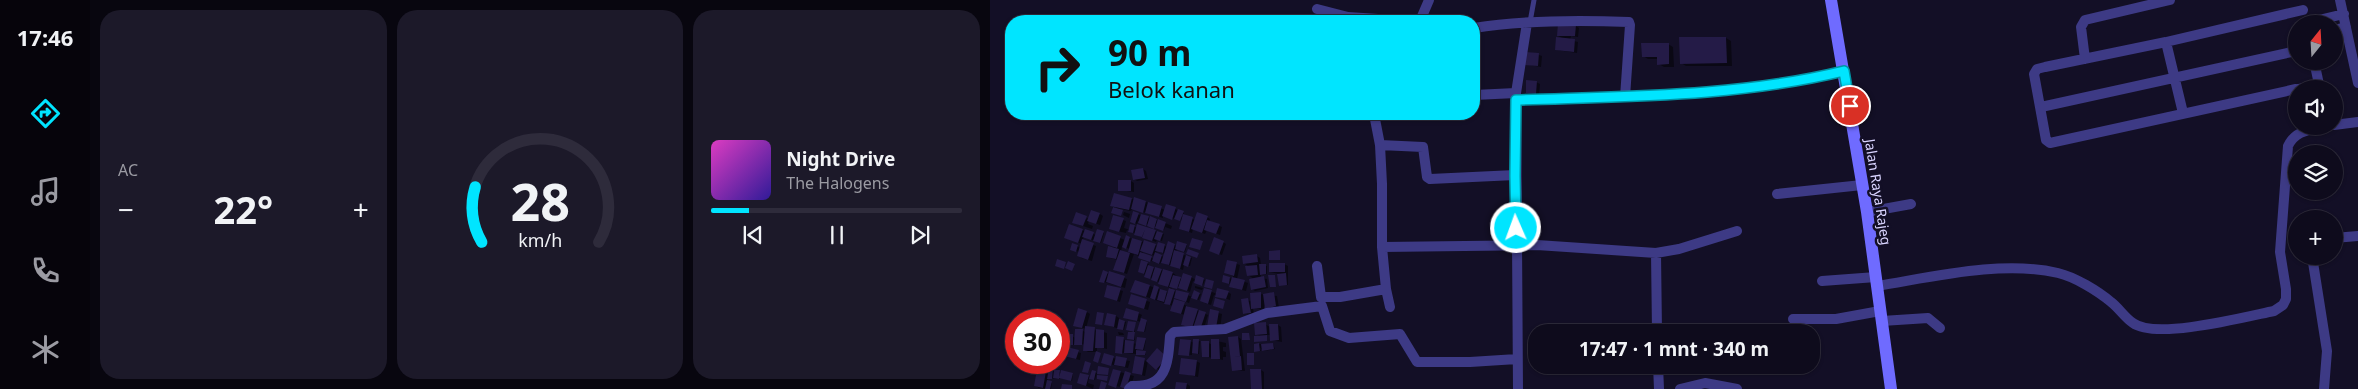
<!DOCTYPE html>
<html lang="id">
<head>
<meta charset="utf-8">
<style>
  body { margin:0; font-family:"Noto Sans",sans-serif; background:#1c1929; color:#f1f3f6; height:100vh; display:flex; flex-direction:column; font-size:19px; white-space:nowrap }
  * { box-sizing:border-box; margin:0 }
  p { font-size:16px; color:#9b9ba3 }
  .icon { flex:none; width:28px; height:28px; fill:none; stroke:currentColor; stroke-width:2; stroke-linecap:round; stroke-linejoin:round }
  .map { position:relative; flex:1; overflow:hidden }
  .details { display:flex; flex-direction:column; gap:10px; padding:10px; background:#08060f; width:900px }
  .details>* { flex:none }
  .banner { position:absolute; left:15px; top:15px; width:475px; height:105px; border-radius:20px; box-shadow:0 1px 4px #0004,0 0 0 1px #2e2b3b; background:#00e5ff; color:#111; overflow:hidden }
  .needle { width:32px; rotate:18deg }
  .buttons { position:absolute; left:1298px; top:15px; display:grid; gap:10px }
  .buttons a { display:grid; place-items:center; width:55px; height:55px; border-radius:50%; background:#0e0b1c; box-shadow:0 1px 4px #0004,0 0 0 1px #2e2b3b; font-size:25px }
  .speed { position:absolute; left:15px; top:309px; display:flex; gap:10px; font-size:25px; font-weight:700; text-align:center }
  .speed>* { display:grid; place-content:center; width:65px; height:65px; border-radius:50%; background:#0e0b1c; box-shadow:0 1px 4px #0004,0 0 0 1px #2e2b3b; line-height:1 }
  .speed .limit { border:8px solid #d22; background:#fff; color:#111 }
  .pin { position:absolute; display:grid; place-items:center; width:42px; height:42px; color:#fff; margin:-21px; border:2px solid #fff; border-radius:50%; box-shadow:0 1px 5px #0007 }
  .me { position:absolute; width:55px; margin:-28px; rotate:358deg; stroke-linejoin:round; filter:drop-shadow(0 0 4px #0008) }
  .turn { display:flex; align-items:center; gap:18px; height:105px; padding:0 20px; font-size:22px }
  .turn .icon { width:65px; height:65px; stroke-width:2.5 }
  .turn b { display:block; font-size:35px; line-height:42px }
  .big { font-size:38px; font-weight:700; line-height:1.1 }
  .details .widget { flex:1; display:flex; flex-direction:column; justify-content:center; gap:8px; min-width:0; padding:0 18px; border-radius:20px; background:#1c1929 }
  .details .dial { align-items:center; gap:0 }
  .dial svg { height:130px; overflow:visible; fill:none; stroke:#2e2b3b; stroke-width:7; stroke-linecap:round; text-anchor:middle }
  .dial text { fill:#f1f3f6; stroke:none }
  .song { display:flex; align-items:center; gap:15px }
  .cover { width:60px; height:60px; border-radius:8px; background:linear-gradient(135deg,hsl(310 70% 55%),hsl(250 70% 35%)) }
  .played { height:5px; border-radius:2px; background:linear-gradient(90deg,#00e5ff 15%,#2e2b3b 15%) }
  .keys { display:flex; justify-content:space-around; direction:ltr }
  .heat { display:flex; justify-content:space-between; align-items:center; font-size:28px; direction:ltr }
  .details .tiles { flex:1; display:grid; gap:10px; grid-template-columns:repeat(3,1fr) }
  .trip { position:absolute; left:538px; top:324px; width:292px; height:50px; border-radius:20px; background:#0e0b1c; box-shadow:0 1px 4px #0004,0 0 0 1px #2e2b3b; font-weight:700; line-height:50px; text-align:center }
  main { display:flex; flex:1; min-height:0 }
  .dock { display:flex; flex-direction:column; width:90px; justify-content:space-around; align-items:center; background:#06040b; color:#9b9ba3 }
  .dock .icon { width:35px; height:35px }
  .dock .active { color:#00e5ff }
  .dock b { font-size:22px; color:#f1f3f6 }
  .map>svg:first-child { display:block }
</style>
</head>
<body>
<main>
<nav class="dock">
<b>17:46</b>
<svg class="icon active" aria-label="directions" viewBox="0 0 24 24"><path d="M12 3l9 9-9 9-9-9zM9 14v-3h6M13 9l2 2-2 2"/></svg>
<svg class="icon" aria-label="music" viewBox="0 0 24 24"><path d="M9 18V5l10-2v13"/><circle cx="6" cy="18" r="3"/><circle cx="16" cy="16" r="3"/></svg>
<svg class="icon" aria-label="phone" viewBox="0 0 24 24"><path d="M5 4h4l2 5-3 2q2 4 5 5l2-3 5 2v4C11 20 4 13 5 4z"/></svg>
<svg class="icon" aria-label="climate" viewBox="0 0 24 24"><path d="M12 3v18M4 7l16 10M4 17L20 7"/></svg>
</nav>
<section class="details">
<div class="tiles">
<div class="widget"><p>AC</p>
<div class="heat"><a>−</a><b class="big">22°</b><a>+</a></div>
</div>
<div class="widget dial"><svg viewBox="0 0 100 80">
<path d="M14 69A42 42 0 1 1 86 69"/>
<path d="M14 69A42 42 0 0 1 10 35" stroke="#00e5ff"/>
<text x="50" y="56" font-size="32" font-weight="700">28</text>
<text x="50" y="72" font-size="11">km/h</text>
</svg></div>
<div class="widget">
<div class="song"><i class="cover"></i><div><b>Night Drive</b><p>The Halogens</p></div></div>
<div class="played"></div>
<div class="keys"><svg class="icon" aria-label="previous" viewBox="0 0 24 24"><path d="M18 5L8 12l10 7zM5 5v14"/></svg><svg class="icon" aria-label="pause" viewBox="0 0 24 24"><path d="M8 5v14M16 5v14"/></svg><svg class="icon" aria-label="next" viewBox="0 0 24 24"><path d="M6 5l10 7-10 7zM19 5v14"/></svg></div>
</div>
</div>
</section>
<div class="map">
<svg width="1368" height="389" viewBox="0 0 1368 389">
  <rect width="100%" height="100%" fill="#130f26"/>
  <path fill="#0007" fill-rule="evenodd" d="M586 26 589 28 588 37 581 36 580 40 588 42 587 53 567 50 574 39 568 36Z
    M691 38H736L741 41 742 66H696L691 63Z
    M678 44 683 47 684 67H674L669 64V59H658L653 56Z
    M549 55 552 56 551 67 535 64Z
    M546 82 550 84 549 95 537 92Z
    M153 169 156 171 158 179 147 181 144 179Z
    M141 181 144 183V192L130 190Z
    M124 195 156 202 175 210 177 205 194 213 193 216 206 220 217 217 220 219 219 222 232 227 230 235 217 230 215 234 203 229 202 233 190 229 193 221 173 216V218L143 209 140 211 128 208 132 210 122 213Z
    M134 212 140 214 139 218 133 215Z
    M144 213 175 223 182 226 181 229 175 227 174 230 148 221 147 224 141 221Z
    M110 214 113 216 110 225 99 221 98 224 103 226 102 229 84 223Z
    M133 220 136 221 134 228 140 230 141 225 147 228 148 226 168 232 174 234 172 241 167 239 166 242 137 230 136 233 123 230Z
    M92 230 106 235 108 231 114 233 111 243 94 237 92 241 106 246 102 261 91 258 89 252 81 249 87 246 91 248 92 244 79 239Z
    M117 233 135 240 136 237 168 246 169 243 177 247 178 243 187 246 188 242 197 245 195 252 187 249 186 252 202 258 200 266 194 265 193 270 171 262 170 264 161 261 144 254 137 274 128 271V260L120 258 119 248 125 247ZM132 246 140 249 138 254 131 252ZM167 251 175 254 174 257 166 254ZM153 252 165 256 164 259 152 254Z
    M233 242 236 244 232 255 223 252Z
    M267 256 270 258 271 265 277 266V274L271 275V278L277 279 278 288 265 291 262 289 264 279 258 275 259 267 254 263Z
    M238 261 250 265 247 279 258 283 256 291 244 288 241 287V284L234 282V277L243 279V276L235 273Z
    M152 262 159 264 158 266 183 273 192 280 201 277 206 280 207 277 215 280 213 285 203 281 200 292 189 287H182L181 290 203 297 204 292 211 294 209 300 201 297 199 303 184 297 183 300 218 315 213 331 192 325 195 315 185 312 183 306 145 293 160 286 179 293 180 288 150 272Z
    M294 264 298 266V285H291L289 274 280 272Z
    M118 273 137 279 135 288 111 281Z
    M205 286 213 288 212 290 205 288Z
    M215 289 227 294 238 292 241 294 240 300 224 295 221 305 215 303Z
    M130 290 133 291 130 302 115 297Z
    M270 294 287 296 289 308 280 310 274 306V310L263 308 264 315 254 314 252 300 262 301Z
    M141 295 160 302 158 310 142 305Z
    M221 311 232 314 230 329 221 328Z
    M97 312 100 314 96 328 117 333V349L107 347V352H98L95 350 98 344 77 345 82 336 85 338 92 330 96 333V329L85 325Z
    M148 313 152 315 150 319 157 322 155 332 150 331 151 322 135 317Z
    M118 314 126 316 129 318V320L136 322 134 330 116 325Z
    M145 323V340L139 339 142 332 138 330Z
    M275 324 280 327 288 325 291 327 292 342 281 340V335H276V341H265L271 337 266 334Z
    M128 332 133 333 134 335H129Z
    M248 337 251 339 255 371 243 370 239 338Z
    M133 338 136 342 147 344 156 340 154 350 147 349V352H155L156 355 126 352Z
    M222 340 236 343V347H233V351L236 352V357H233V360L213 356 219 343 222 345Z
    M200 341 204 343 210 341 209 354 202 352V355L189 354Z
    M269 344H283L285 349 274 351 270 348 271 351H267Z
    M69 347 91 353 90 360 69 355Z
    M167 350 180 360 170 371 158 361 155 376 144 373 146 358 157 361Z
    M123 358 140 361 138 368 114 363Z
    M206 361 210 363 208 377 190 373Z
    M56 367 59 370 83 374 82 381 70 377V379L58 378 57 382 62 383 61 389 49 388 46 386Z
    M271 370 274 372V389H262Z
    M103 372 107 373 105 380 99 377 98 383 104 385 103 389 90 383 98 376 101 378Z
    M130 372 144 376 140 389 121 385Z
    M197 384 200 386V389H186Z"/>
  <path fill="#241b47" d="M568 23 586 25 585 36H567Z
    M566 37 585 39 584 52 565 50Z
    M689 37H736L737 63 690 64Z
    M651 43H679V64L667 65V57H652Z
    M535 52 549 53 548 66 534 65Z
    M536 80 547 81 546 94 536 93Z
    M153 168 155 178 143 180 141 170Z
    M128 180H141V191H128Z
    M124 193 142 198 139 210 120 206Z
    M144 197 156 201 153 213 141 209Z
    M158 202 172 206 169 217 155 213Z
    M176 204 186 207 182 220 172 216Z
    M123 207 133 210 131 216 121 213Z
    M188 209 194 211 190 221 184 219Z
    M101 210 110 213 106 224 97 221Z
    M143 211 149 213 145 224 140 222Z
    M86 212 97 216 93 226 82 223Z
    M207 212 218 216 212 233 201 229Z
    M151 214 159 216 156 226 148 223Z
    M193 214 203 217 199 232 189 229Z
    M123 215 134 218 129 232 119 229Z
    M160 216 167 219 164 229 157 226Z
    M168 219 176 222 173 231 165 228Z
    M217 220 230 224 226 234 214 230Z
    M79 224 93 229 88 243 74 238Z
    M140 224 145 225 143 233 138 232Z
    M147 224 166 230 162 241 152 238 155 229 152 237 144 235Z
    M95 229 104 232 101 240 92 237Z
    M107 229 114 231 110 243 103 241Z
    M117 231 131 236 127 248 113 243Z
    M167 231 173 233 170 241 164 239Z
    M136 235 140 237 136 249 132 247Z
    M224 237 234 241 229 255 219 251Z
    M142 238 152 241 148 255 138 252Z
    M202 238 213 241 210 250 199 247Z
    M92 239 104 243 98 260 87 256Z
    M154 240 166 244 162 255 150 251Z
    M178 241 185 244 179 265 171 263Z
    M187 241 197 244 194 252 185 249Z
    M168 242 175 244 173 253 165 251Z
    M82 243 88 245 86 252 80 250Z
    M118 246 129 249 126 259 116 257Z
    M198 249 209 253 207 258 196 254Z
    M130 250 140 253 134 273 123 270Z
    M184 250 194 253 190 269 180 266Z
    M290 250V260H279V251Z
    M150 252 162 256 160 262 148 258Z
    M165 252 172 255 169 264 162 261Z
    M267 254 268 262 253 264 252 256Z
    M196 255 201 257 198 267 193 265Z
    M67 259 76 262 74 269 65 266Z
    M151 260 158 262 154 274 148 272Z
    M237 260 247 262 244 276 234 273Z
    M78 261 85 264 82 271 75 268Z
    M279 263H295V272H279Z
    M269 264H276V274L270 275Z
    M158 265 164 267 160 279 154 277Z
    M267 265 268 275 257 276 255 266Z
    M165 267 172 269 167 282 161 280Z
    M173 269 183 272 178 287 168 284Z
    M113 270 118 272 114 283 109 282Z
    M119 271 135 276 131 287 116 282Z
    M193 273 202 276 197 291 188 288Z
    M296 273 297 285 289 286 287 274Z
    M183 275 191 277 187 289 179 287Z
    M206 275 214 278 212 286 204 283Z
    M233 275 240 277 239 284 232 282Z
    M278 275H285L286 287H280Z
    M274 276 276 287 261 290 259 279Z
    M242 277 255 280 252 290 239 287Z
    M216 279 224 281 222 289 214 287Z
    M145 280 160 285 156 297 140 292Z
    M117 285 131 288 127 301 114 297Z
    M164 285 169 287 165 300 160 298Z
    M179 288 185 290 180 305 174 304Z
    M214 288 222 290 218 304 210 301Z
    M227 288 239 291 236 299 225 297Z
    M170 289 177 291 174 302 167 300Z
    M186 290 199 293 196 302 184 298Z
    M204 290 210 293 207 300 201 298Z
    M271 292V308L261 309 260 293Z
    M284 292 286 306 275 309 273 294Z
    M141 294 157 299 154 309 138 304Z
    M225 298 235 301 233 309 223 306Z
    M258 298 261 313 253 314 251 299Z
    M184 299 195 302 191 314 180 311Z
    M196 306 208 309 202 328 191 325Z
    M88 308 97 311 92 328 83 326Z
    M136 308 149 312 147 321 133 318Z
    M220 309 229 311 226 328 217 327Z
    M209 310 216 312 210 330 203 328Z
    M107 312 114 313 112 325 105 324Z
    M117 313 126 315 124 327 114 325Z
    M151 318 157 320 154 332 147 331Z
    M129 319 135 321 133 330 127 329Z
    M138 321 146 322 144 332 136 330Z
    M276 322 277 334 265 335 264 323Z
    M279 324H288L289 340 280 341Z
    M95 326 105 327 103 351H93Z
    M85 329H93L92 345H84Z
    M106 329 114 330V348H105Z
    M138 332H145L144 340 137 339Z
    M252 333H259L260 340H252Z
    M75 334H83V345H74Z
    M277 335V341L264 342V336Z
    M126 336 134 337 132 354 125 353Z
    M248 336 250 356 243 357 251 356 252 370 242 371 238 337Z
    M147 337 156 338 153 350 145 349Z
    M190 339 201 340 199 356 188 355Z
    M203 339H209L208 354 202 353Z
    M221 339H229L230 359H221Z
    M135 340 144 341 143 353H134Z
    M211 341H219V357H212Z
    M269 343 270 351 264 352V344Z
    M283 343 284 349 272 351 271 344Z
    M69 345 89 350 86 359 69 355Z
    M167 348 177 357 166 370 156 361Z
    M146 350 156 351 155 355H146Z
    M106 351 111 353 108 363 103 361Z
    M114 353 124 356 121 366 111 363Z
    M257 353H264V365H257Z
    M126 356 137 358 135 367 124 365Z
    M145 356 155 358 152 375 142 373Z
    M191 358 207 360 205 376 189 374Z
    M95 361 101 363 98 373 92 372Z
    M48 364 57 366 53 388 44 386Z
    M108 366 119 368 118 375 107 374Z
    M59 368 63 369 62 379H57Z
    M123 369 131 371 126 388 118 385Z
    M260 369H271L272 389H261Z
    M64 370H70L69 379 63 378Z
    M71 370 83 373 81 381 69 378Z
    M102 370 106 371 104 380 99 379Z
    M135 371 141 373 136 389 130 387Z
    M90 373 99 375 96 386 87 383Z
    M107 375 118 376 117 381 107 379Z
    M57 380 62 381 60 389H55Z
    M111 381 117 383 115 389H109Z
    M186 382 197 383 196 389H185Z
    M72 384 82 385V389H71Z"/>
  <g fill="none" stroke-linecap="round" stroke-linejoin="round">
    <path stroke="#3d3a85" stroke-width="5" d="M540 22 544 0"/>
    <path stroke="#3d3a85" stroke-width="10" d="M1350 0 1368 83
      M327 9 358 17 418 21
      M430 21 439 0
      M1316 23 1354 14
      M484 28C534 20 588 20 639 22L640 25 635 97
      M1344 30 1356 27
      M1176 42 1193 113
      M1095 59 1091 27 1095 20 1180 0
      M1324 61 1330 89
      M1306 89 1060 143 1056 140 1044 74 1047 69 1055 67 1176 42 1313 10
      M1309 89 1329 85
      M484 95 526 93
      M526 100C637 97 747 96 854 71
      M1051 107 1306 51
      M384 114 390 145 392 184V247L547 245 666 253 689 249 747 231
      M1344 125 1368 122
      M390 145 433 147 437 177 440 179 525 175
      M787 194 872 185
      M877 212 921 204
      M1344 238 1368 236
      M666 253 667 332
      M1322 256 1337 351 1334 389
      M327 266 331 297H350L396 289 392 247
      M832 281 886 277
      M887 286C943 277 1012 260 1068 273 1085 277 1108 291 1121 302 1129 308 1135 318 1143 323 1166 340 1255 317 1284 311L1293 305 1296 299V289L1290 252 1298 146C1305 131 1319 130 1334 126
      M396 289 400 307
      M803 319H846L890 311
      M892 321 938 318 950 328
      M668 365 669 389
      M139 389 142 386C177 388 178 363 180 336L184 332 235 329 277 313 332 306 340 331 359 338 410 334 427 362H480L527 359
      M528 389 526 93 537 23
      M690 389 715 383 747 389"/>
    <path stroke="#6f6bff" stroke-width="12" d="M841 0 877 212 901 389"/>
  </g>
  <g fill="none" stroke-linecap="round" stroke-linejoin="round">
    <g stroke="#0095a6" stroke-width="12">
      <path id="route" d="M526 228 525 176 526 100C637 96 747 97 854 71L860 106"/>
    </g>
    <use href="#route" stroke="#00e5ff" stroke-width="9"/>
  </g>
  <g text-anchor="middle" stroke-width="5" stroke-linejoin="round" paint-order="stroke">
    <g font-size="14" fill="#d9d4ff" stroke="#130f26">
      <text transform="translate(888 192) rotate(81)" y="5">Jalan Raya Rajeg</text>
    </g>
  </g>
</svg>
<div class="buttons">
<a><svg class="needle" viewBox="-14 -14 28 28"><path d="M0-13l5 13h-10z" fill="#e53935"/><path d="M0 13l5-13h-10z" fill="#9b9ba3"/></svg></a>
<a><svg class="icon" aria-label="sound" viewBox="0 0 24 24"><path d="M4 9h4l5-4v14l-5-4H4zM17 9q2 3 0 6"/></svg></a>
<a><svg class="icon" aria-label="layers" viewBox="0 0 24 24"><path d="M12 4l9 5-9 5-9-5zM3 14l9 5 9-5"/></svg></a>
<a>+</a>
</div>
<div class="speed"><div class="limit">30</div></div>
<div class="pin" style="left:860px;top:106px;background:#d93025"><svg class="icon" aria-label="arrive" viewBox="0 0 24 24"><path d="M6 21V4h12l-3 4 3 4H6"/></svg></div>
<svg class="me" style="left:526px;top:228px" viewBox="-20 -20 40 40"><circle r="17" fill="#00e5ff" stroke="#fff" stroke-width="3"/><path d="M0-11L8 9 0 5-8 9z" fill="#fff"/></svg>
<div class="trip">17:47 · 1 mnt · 340 m</div>
<div class="banner">
<div class="turn"><svg class="icon" aria-label="right" viewBox="0 0 24 24"><path d="M7 20v-9h11M14 6l5 5-5 5"/></svg><div><b>90 m</b>Belok kanan</div></div>
</div>
</div>
</main>
</body>
</html>
